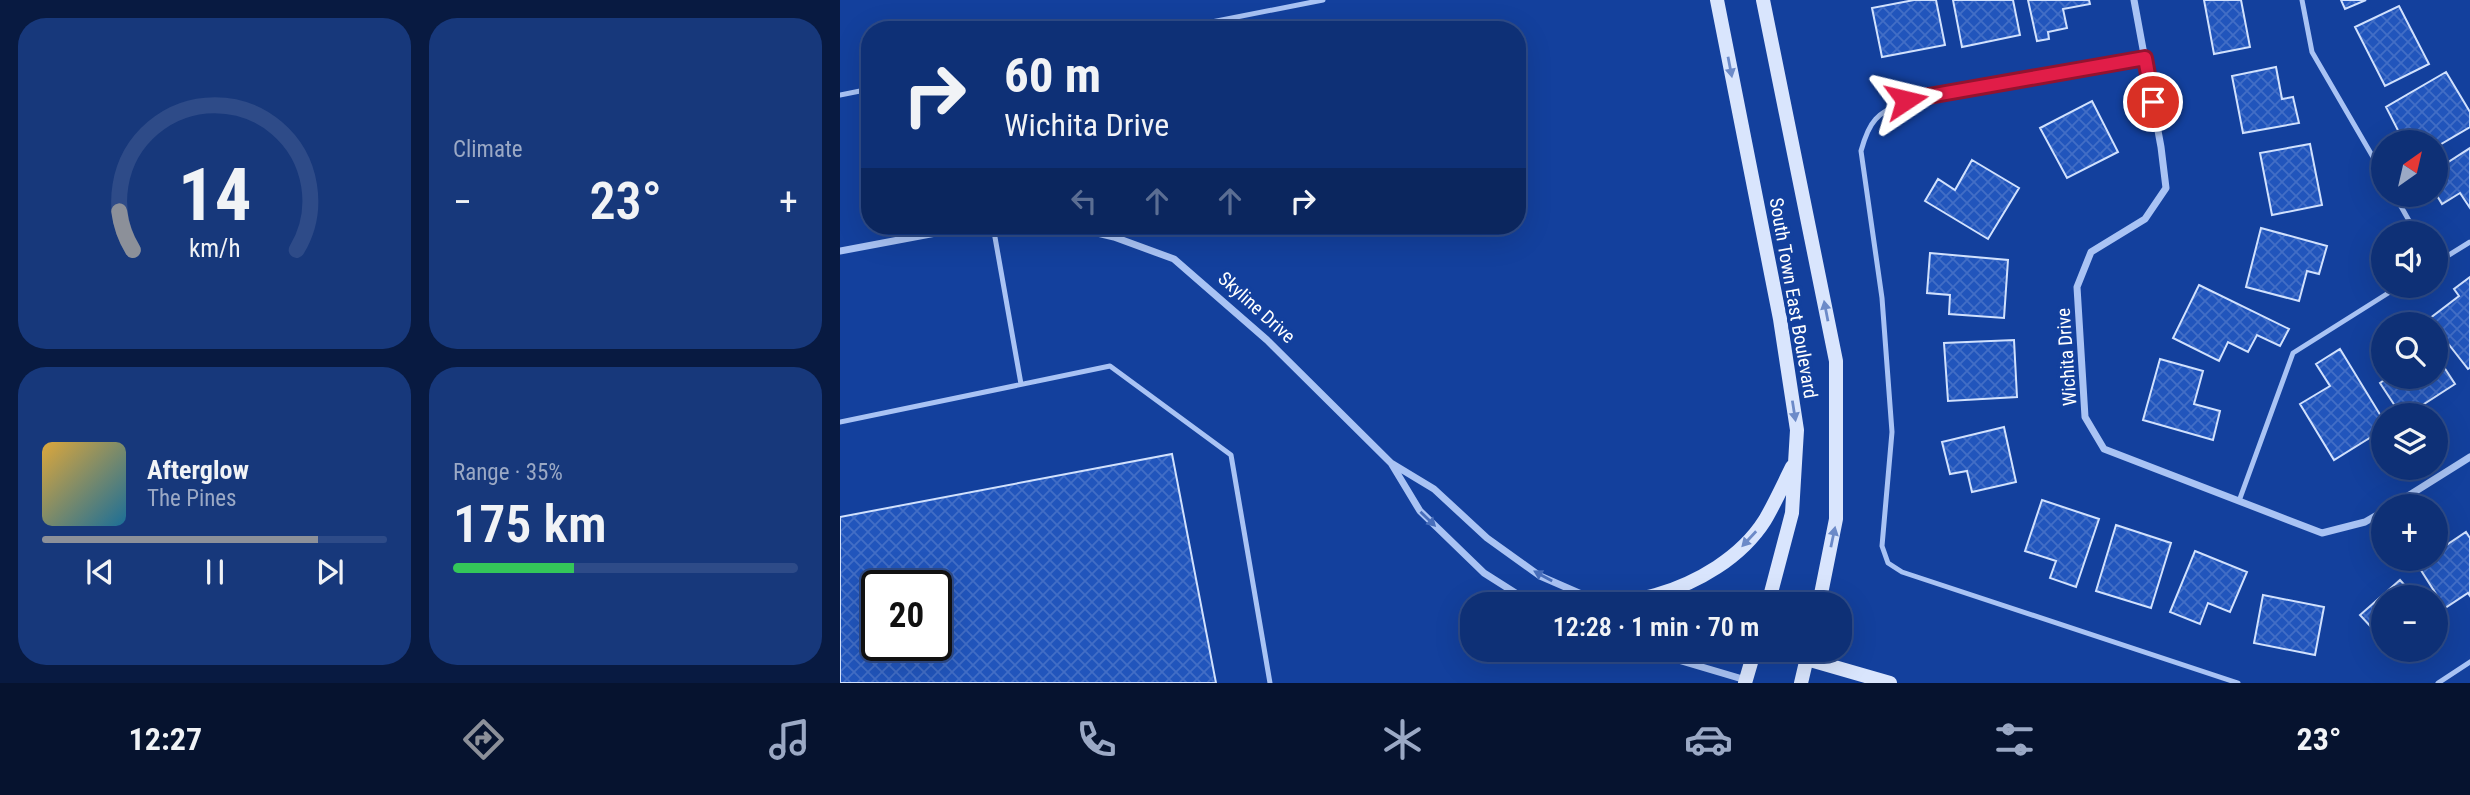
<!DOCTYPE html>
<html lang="en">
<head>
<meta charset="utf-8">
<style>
  body { margin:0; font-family:"Roboto Condensed",sans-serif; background:#17387b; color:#f1f3f6; height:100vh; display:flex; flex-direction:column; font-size:26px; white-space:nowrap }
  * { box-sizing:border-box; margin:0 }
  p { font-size:23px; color:#9ba9c5 }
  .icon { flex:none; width:38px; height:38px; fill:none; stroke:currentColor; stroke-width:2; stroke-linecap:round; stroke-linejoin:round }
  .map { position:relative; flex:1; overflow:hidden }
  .details { display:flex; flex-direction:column; gap:18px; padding:18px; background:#081a41; width:840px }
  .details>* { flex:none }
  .guide { position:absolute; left:21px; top:21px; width:665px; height:214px; border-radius:28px; box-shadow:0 7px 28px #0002,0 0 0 2px #2e4b88; background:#0e3076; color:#f1f3f6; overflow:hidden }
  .needle { width:46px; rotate:34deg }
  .fabs { position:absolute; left:1531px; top:130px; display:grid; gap:14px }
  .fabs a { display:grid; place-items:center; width:77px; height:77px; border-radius:50%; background:#0e3076; box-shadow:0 7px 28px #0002,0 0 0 2px #2e4b88; font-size:35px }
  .speed { position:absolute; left:21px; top:570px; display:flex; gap:14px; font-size:35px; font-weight:700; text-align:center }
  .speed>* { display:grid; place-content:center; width:91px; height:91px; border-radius:50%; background:#0e3076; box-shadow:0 7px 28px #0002,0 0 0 2px #2e4b88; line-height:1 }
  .speed .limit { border:4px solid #111; border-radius:10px; background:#fff; color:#111 }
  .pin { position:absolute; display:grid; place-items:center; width:60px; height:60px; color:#fff; margin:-30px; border:4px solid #fff; border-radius:50%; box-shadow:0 2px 7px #0007 }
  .me { position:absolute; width:77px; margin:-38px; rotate:80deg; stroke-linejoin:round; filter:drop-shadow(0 0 5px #0008) }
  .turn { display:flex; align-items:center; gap:24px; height:147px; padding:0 28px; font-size:32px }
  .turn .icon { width:91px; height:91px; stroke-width:2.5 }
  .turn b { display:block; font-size:49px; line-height:60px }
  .lanes { display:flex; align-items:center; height:66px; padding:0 28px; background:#0003; justify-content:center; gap:35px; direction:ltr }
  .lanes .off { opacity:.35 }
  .big { font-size:52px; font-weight:600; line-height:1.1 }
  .details .widget { flex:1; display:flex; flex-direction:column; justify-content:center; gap:10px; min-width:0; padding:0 24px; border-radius:28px; background:#17387b }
  .details .dial { align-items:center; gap:0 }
  .dial svg { height:182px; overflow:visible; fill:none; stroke:#2e4b88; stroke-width:7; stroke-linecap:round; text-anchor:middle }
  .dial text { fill:#f1f3f6; stroke:none }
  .song { display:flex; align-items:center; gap:21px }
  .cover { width:84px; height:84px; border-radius:10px; background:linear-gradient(135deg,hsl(40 70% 55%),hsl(200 70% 35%)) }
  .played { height:7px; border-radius:4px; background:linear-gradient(90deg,#8c9099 80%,#2e4b88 80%) }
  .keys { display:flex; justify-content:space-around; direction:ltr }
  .heat { display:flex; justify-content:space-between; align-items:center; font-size:38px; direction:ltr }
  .charge { height:10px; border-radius:5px; background:linear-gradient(90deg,#34c759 35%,#2e4b88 0) }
  .details .tiles { flex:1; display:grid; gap:18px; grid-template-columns:repeat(2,1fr) }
  .trip { position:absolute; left:620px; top:592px; width:392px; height:70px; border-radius:28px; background:#0e3076; box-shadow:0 7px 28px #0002,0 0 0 2px #2e4b88; font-weight:600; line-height:70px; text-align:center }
  .tab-bar { display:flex; height:112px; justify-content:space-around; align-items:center; background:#06132f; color:#9ba9c5 }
  .tab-bar .icon { width:49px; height:49px }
  .tab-bar .on { color:#8c9099 }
  .tab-bar b { font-size:32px; color:#f1f3f6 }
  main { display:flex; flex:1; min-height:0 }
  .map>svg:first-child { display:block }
</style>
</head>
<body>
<main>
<section class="details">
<div class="tiles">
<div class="widget dial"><svg viewBox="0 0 100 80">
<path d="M14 69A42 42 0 1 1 86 69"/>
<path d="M14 69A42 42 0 0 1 8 52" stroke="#8c9099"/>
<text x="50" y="56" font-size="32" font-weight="700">14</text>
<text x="50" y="72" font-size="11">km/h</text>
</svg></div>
<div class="widget"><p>Climate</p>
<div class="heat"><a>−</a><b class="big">23°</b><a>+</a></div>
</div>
<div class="widget">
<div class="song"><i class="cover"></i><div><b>Afterglow</b><p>The Pines</p></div></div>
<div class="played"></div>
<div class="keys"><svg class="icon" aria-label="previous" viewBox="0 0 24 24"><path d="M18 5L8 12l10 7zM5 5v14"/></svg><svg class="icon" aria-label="pause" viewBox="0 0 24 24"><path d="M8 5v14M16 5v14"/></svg><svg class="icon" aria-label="next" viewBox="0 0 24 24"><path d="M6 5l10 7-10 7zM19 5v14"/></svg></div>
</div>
<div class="widget"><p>Range · 35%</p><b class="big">175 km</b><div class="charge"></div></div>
</div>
</section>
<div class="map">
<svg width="1630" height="683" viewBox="0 0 1630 683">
  <defs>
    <pattern id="building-cross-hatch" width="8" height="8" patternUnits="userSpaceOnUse" patternTransform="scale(1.75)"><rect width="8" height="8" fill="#2155bc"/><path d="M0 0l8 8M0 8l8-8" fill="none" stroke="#426ec6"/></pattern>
  </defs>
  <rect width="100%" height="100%" fill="#13409d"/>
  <path fill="url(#building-cross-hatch)" stroke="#d1e1fd" stroke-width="2" fill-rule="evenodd" d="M1074 0H1096L1105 45 1042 57 1032 8Z
    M1113 0H1173L1180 35 1122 47Z
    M1188 0H1249L1250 4 1223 9 1227 28 1208 32 1209 39 1197 41Z
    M1364 0H1401L1410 47 1374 54Z
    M1501 0H1526L1505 9Z
    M1559 6 1589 64 1545 86 1515 27Z
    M1436 67 1442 99 1453 97 1459 123 1403 133 1392 76Z
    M1606 72 1630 112V127L1596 147V142H1564L1546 107Z
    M1252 101 1278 152 1227 178 1200 128Z
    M1470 144 1482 205 1432 215 1420 153Z
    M1630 148V208L1620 193 1602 204 1596 194V170Z
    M1132 160 1179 188 1148 239 1085 201 1098 179 1115 190Z
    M1421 228 1487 246 1479 274 1467 271 1459 301 1406 287Z
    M1090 253 1168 260 1164 318 1109 314 1110 295 1087 293Z
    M1630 277V368L1628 369 1596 328V324H1593L1589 319 1619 296 1614 289Z
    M1359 285 1449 329 1440 346 1417 335 1408 352 1388 342 1379 361 1333 338Z
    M1174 340 1177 397 1108 401 1104 343Z
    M1500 349 1544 421V429L1494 460 1460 404 1490 386 1476 364Z
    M1596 355 1615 384 1567 415H1561L1540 383 1550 376H1596Z
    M1320 359 1363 371 1354 404 1380 411 1373 440 1303 420Z
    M1164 427 1176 482 1132 492 1127 471 1110 474 1102 442Z
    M332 454 376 683H0V517ZM37 586H96V646H37Z
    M1202 500 1259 519 1236 587 1210 578 1216 561 1185 551Z
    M1276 525 1331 543 1311 608 1256 591Z
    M1626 532 1630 538V596L1628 593 1605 608 1577 564 1586 558H1596V552Z
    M1355 551 1407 572 1390 612 1368 603 1360 624 1330 612Z
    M1560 580 1575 597H1544V641L1520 615Z
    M1423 595 1484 607 1475 655 1414 643Z"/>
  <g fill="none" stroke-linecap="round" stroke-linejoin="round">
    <path stroke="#a9c3f4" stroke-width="5" d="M1462 0 1472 52 1544 176
      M331 30 483 0
      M1305 58 1066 100C1037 115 1030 118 1021 151L1042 298 1052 432 1042 546 1048 563 1062 572 1398 683
      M0 95 30 89
      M1554 194 1576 233
      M153 226 181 384
      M1596 263 1630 242
      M0 422 270 366 391 455 430 683
      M1399 501 1453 353 1561 285
      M1598 683 1630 662"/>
    <path stroke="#a9c3f4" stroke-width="7" d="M1294 0 1321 147 1326 188 1305 219 1251 252 1237 287 1245 417 1264 449 1482 533 1525 522 1544 511
      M228 226 274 237 334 259 427 340 551 463 594 489 647 538 700 576 762 603
      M0 251 117 229 161 226
      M551 463 580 511 644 573 693 604
      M1552 506 1630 457
      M801 649 906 680"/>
    <path stroke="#d9e5fd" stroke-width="14" d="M877 0 940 319 957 430 952 513 928 604
      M923 0 996 361V519L979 604
      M762 603C780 600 799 600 816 595 857 583 901 558 925 520 935 503 943 485 952 467
      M932 649 1050 683
      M905 683 915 649
      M961 683 969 649"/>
  </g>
  <defs><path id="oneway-solid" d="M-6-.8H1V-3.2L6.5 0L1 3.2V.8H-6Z" transform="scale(1.75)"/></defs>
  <g fill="#6c8ac8">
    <use href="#oneway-solid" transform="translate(890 67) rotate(79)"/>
    <use href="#oneway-solid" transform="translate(986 311) rotate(-101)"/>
    <use href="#oneway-solid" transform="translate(954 411) rotate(81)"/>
    <use href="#oneway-solid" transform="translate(993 537) rotate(-78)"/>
    <use href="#oneway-solid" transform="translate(909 539) rotate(133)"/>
  </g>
  <g fill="#486ebb">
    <use href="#oneway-solid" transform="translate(588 519) rotate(44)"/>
    <use href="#oneway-solid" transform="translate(703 576) rotate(-151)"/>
  </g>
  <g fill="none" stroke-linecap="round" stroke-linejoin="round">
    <g stroke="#92132f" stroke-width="18">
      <path id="route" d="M1066 100 1305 58 1313 102"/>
    </g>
    <use href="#route" stroke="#e11d48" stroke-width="12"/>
  </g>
  <g text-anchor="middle" stroke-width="7" stroke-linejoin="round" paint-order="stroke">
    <g font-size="19" fill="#fff" stroke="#13409d">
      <text transform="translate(954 298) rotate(80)" y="7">South Town East Boulevard</text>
      <text transform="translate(417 307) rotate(42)" y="7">Skyline Drive</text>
      <text transform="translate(1226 357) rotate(-94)" y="7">Wichita Drive</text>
    </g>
  </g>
</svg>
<div class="fabs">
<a><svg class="needle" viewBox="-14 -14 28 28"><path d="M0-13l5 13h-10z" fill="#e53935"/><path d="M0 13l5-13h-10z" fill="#9ba9c5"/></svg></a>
<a><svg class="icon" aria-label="sound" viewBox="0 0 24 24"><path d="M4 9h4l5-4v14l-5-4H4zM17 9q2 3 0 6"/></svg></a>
<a><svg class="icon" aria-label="search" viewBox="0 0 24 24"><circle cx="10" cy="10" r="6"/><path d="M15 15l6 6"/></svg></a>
<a><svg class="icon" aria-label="layers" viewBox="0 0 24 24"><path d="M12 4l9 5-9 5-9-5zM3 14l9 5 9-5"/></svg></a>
<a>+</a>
<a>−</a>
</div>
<div class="speed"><div class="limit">20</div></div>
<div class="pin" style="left:1313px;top:102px;background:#d93025"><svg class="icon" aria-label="arrive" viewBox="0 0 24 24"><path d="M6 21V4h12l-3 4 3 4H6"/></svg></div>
<svg class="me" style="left:1066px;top:100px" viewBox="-20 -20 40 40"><path d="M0-17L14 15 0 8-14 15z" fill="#e11d48" stroke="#fff" stroke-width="4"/></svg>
<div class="trip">12:28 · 1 min · 70 m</div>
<div class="guide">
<div class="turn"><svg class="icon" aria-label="right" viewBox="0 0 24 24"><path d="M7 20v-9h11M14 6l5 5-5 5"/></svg><div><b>60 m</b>Wichita Drive</div></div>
<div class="lanes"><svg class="icon off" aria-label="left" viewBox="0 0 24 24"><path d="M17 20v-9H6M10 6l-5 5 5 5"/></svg><svg class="icon off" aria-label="ahead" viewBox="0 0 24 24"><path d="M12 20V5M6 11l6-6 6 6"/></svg><svg class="icon off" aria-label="ahead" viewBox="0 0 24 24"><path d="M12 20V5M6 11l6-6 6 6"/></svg><svg class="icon" aria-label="right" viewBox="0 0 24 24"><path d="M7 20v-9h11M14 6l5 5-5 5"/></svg></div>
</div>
</div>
</main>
<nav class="tab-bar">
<b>12:27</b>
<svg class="icon on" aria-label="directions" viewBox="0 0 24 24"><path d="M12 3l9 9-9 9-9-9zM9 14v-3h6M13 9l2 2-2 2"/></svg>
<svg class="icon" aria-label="music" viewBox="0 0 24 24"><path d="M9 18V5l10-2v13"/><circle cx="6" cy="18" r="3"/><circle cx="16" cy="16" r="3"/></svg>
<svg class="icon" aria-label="phone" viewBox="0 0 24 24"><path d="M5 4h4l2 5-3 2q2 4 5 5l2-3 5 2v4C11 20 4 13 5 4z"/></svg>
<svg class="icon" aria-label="climate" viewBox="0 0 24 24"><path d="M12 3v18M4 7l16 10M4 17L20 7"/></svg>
<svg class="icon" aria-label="car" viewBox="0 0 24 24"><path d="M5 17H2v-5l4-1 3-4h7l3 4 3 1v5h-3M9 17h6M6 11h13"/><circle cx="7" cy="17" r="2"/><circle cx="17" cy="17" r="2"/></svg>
<svg class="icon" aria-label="filters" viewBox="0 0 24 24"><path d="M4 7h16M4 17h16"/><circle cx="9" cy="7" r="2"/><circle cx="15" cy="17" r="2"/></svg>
<b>23°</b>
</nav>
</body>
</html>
